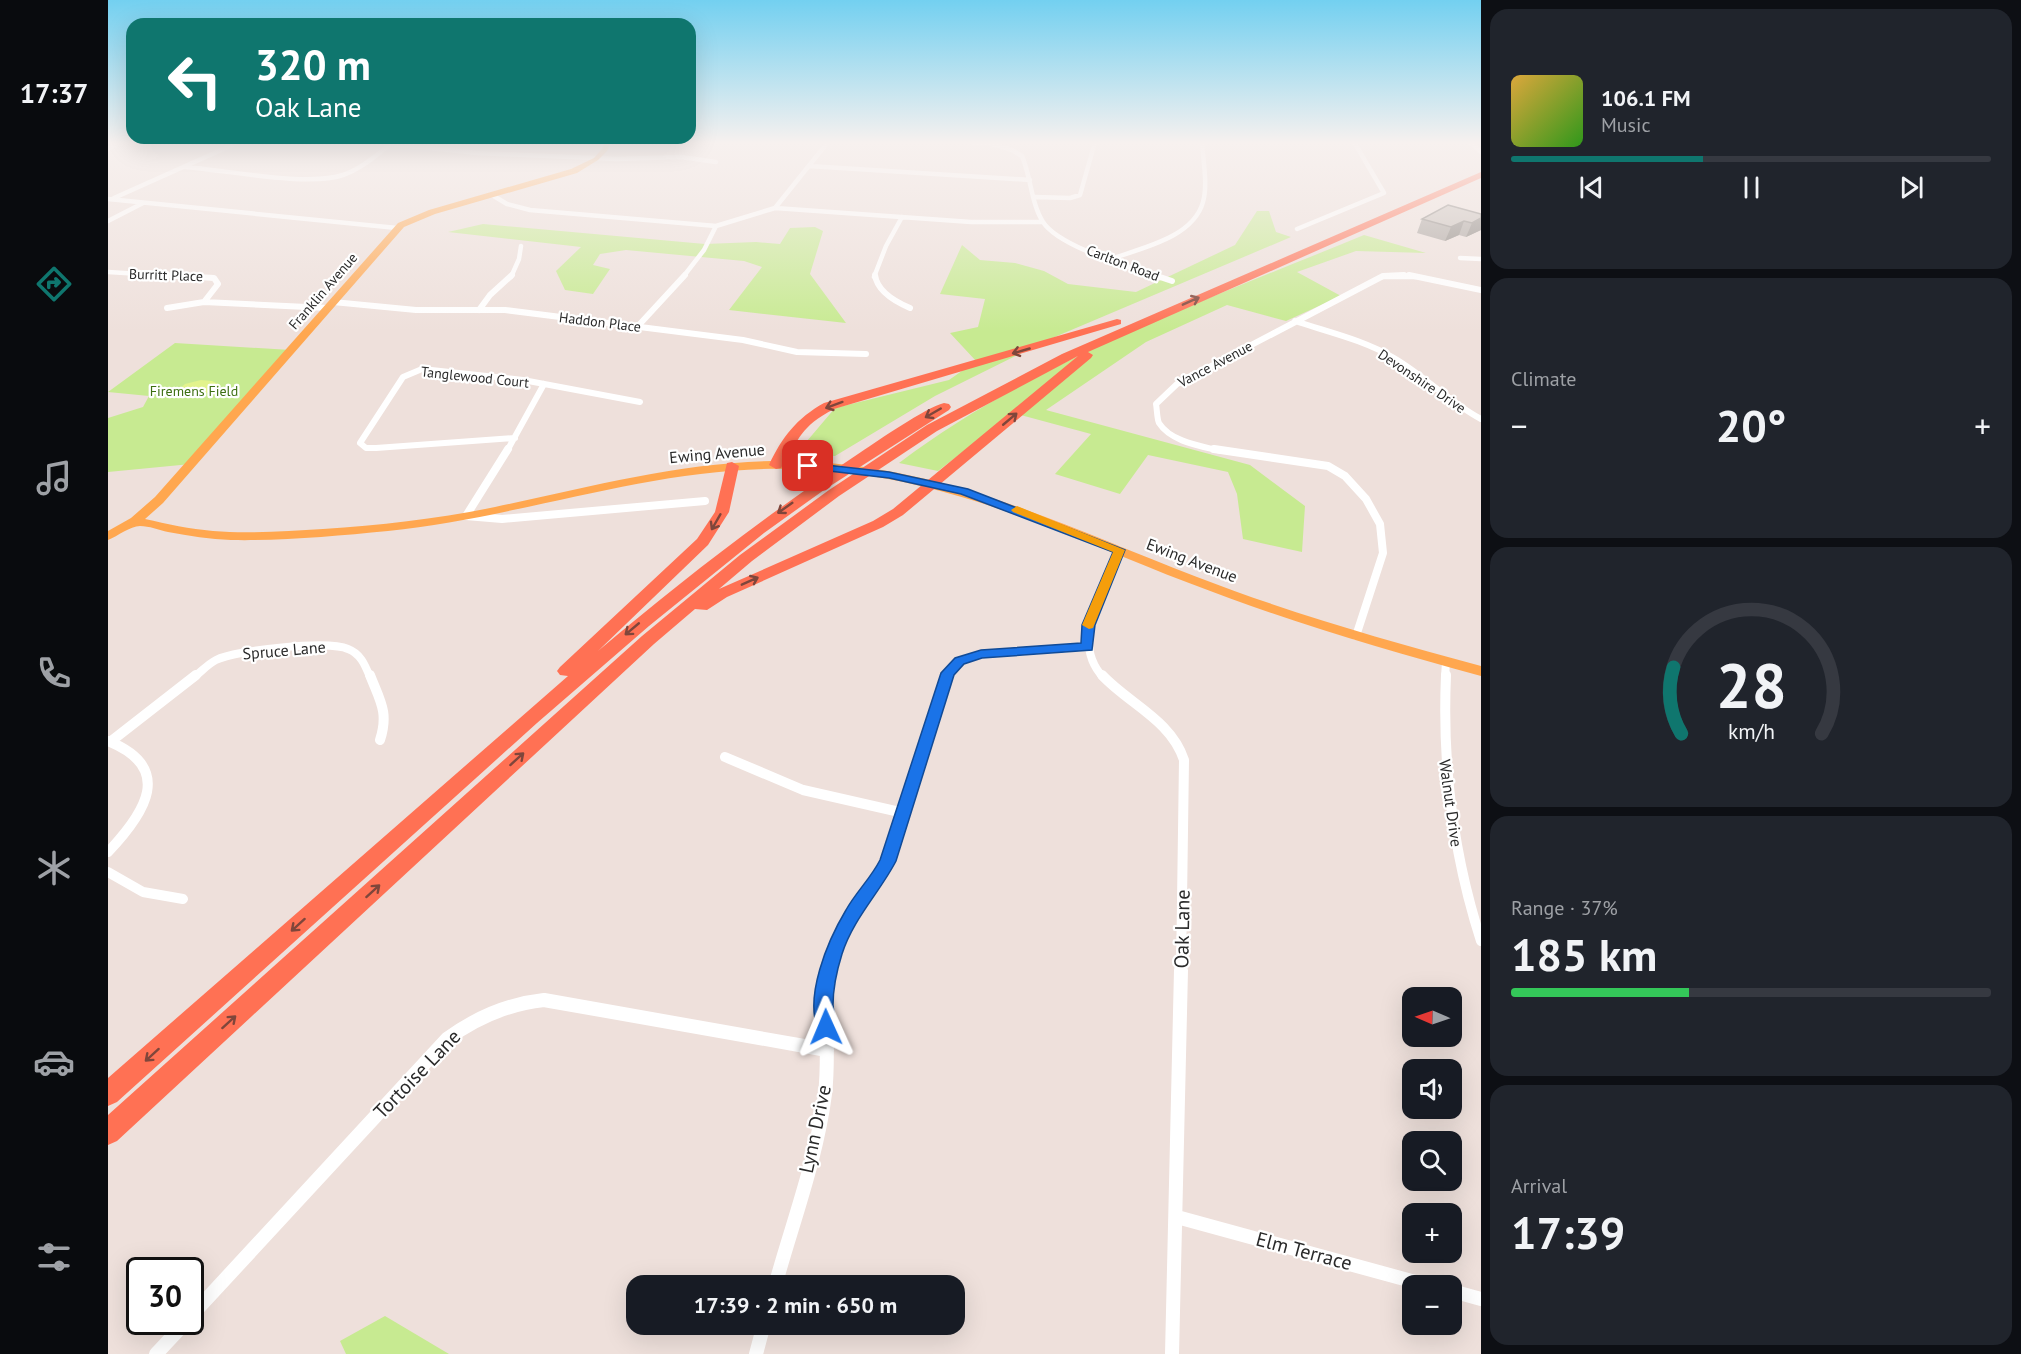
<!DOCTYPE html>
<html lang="en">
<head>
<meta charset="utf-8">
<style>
  body { margin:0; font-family:"PT Sans",sans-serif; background:#20242c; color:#f1f3f6; height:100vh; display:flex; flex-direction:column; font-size:22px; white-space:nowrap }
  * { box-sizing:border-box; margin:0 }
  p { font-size:20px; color:#9ea1a6 }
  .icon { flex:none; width:33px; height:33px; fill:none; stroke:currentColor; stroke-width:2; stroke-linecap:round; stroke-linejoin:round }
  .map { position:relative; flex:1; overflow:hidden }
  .panel { display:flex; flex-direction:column; gap:9px; padding:9px; background:#0d0f14; width:540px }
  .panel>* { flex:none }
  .hud { position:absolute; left:18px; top:18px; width:570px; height:126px; border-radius:18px; box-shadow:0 6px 24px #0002; background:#0f766e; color:#fff; overflow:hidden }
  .needle { width:39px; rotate:272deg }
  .controls { position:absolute; left:1294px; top:987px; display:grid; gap:12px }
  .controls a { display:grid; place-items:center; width:60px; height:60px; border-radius:12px; background:#171b24; box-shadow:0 6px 24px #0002; font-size:30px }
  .speed { position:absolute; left:18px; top:1257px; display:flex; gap:12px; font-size:30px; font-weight:700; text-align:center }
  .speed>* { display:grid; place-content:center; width:78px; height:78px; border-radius:50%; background:#171b24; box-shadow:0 6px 24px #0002; line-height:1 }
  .speed .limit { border:3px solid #111; border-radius:9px; background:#fff; color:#111 }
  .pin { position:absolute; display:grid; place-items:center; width:51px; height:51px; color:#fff; margin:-26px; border-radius:12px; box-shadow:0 3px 9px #0006 }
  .me { position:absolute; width:66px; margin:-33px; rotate:359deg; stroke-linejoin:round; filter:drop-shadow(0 0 4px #0008) }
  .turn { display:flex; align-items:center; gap:21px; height:126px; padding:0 30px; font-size:27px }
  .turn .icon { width:78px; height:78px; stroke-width:2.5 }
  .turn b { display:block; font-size:42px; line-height:51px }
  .big { font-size:45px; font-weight:600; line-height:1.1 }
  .panel .tile { flex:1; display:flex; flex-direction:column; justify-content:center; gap:9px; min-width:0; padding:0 21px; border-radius:18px; background:#20242c }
  .panel .dial { align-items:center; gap:0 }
  .dial svg { height:156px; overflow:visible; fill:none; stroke:#363941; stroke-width:7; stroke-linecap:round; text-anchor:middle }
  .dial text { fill:#f1f3f6; stroke:none }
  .song { display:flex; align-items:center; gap:18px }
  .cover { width:72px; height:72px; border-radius:9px; background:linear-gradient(135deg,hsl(40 70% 55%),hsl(110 70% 35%)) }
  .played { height:6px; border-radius:3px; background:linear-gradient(90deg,#0f766e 40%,#363941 40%) }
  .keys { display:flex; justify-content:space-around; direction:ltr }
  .heat { display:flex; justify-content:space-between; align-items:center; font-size:33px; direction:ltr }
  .charge { height:9px; border-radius:4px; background:linear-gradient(90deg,#34c759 37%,#363941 0) }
  .trip { position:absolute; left:518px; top:1275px; width:339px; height:60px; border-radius:18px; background:#171b24; box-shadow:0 6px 24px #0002; font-weight:600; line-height:60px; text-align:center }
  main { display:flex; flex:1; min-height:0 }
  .dock { display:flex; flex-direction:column; width:108px; justify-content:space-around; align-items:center; background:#090b0e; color:#9ea1a6 }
  .dock .icon { width:42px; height:42px }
  .dock .current { color:#0f766e }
  .dock b { font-size:27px; color:#f1f3f6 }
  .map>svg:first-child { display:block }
</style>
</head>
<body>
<main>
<nav class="dock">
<b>17:37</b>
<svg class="icon current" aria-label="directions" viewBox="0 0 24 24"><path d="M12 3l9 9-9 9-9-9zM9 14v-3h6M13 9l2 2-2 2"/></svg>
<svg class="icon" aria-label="music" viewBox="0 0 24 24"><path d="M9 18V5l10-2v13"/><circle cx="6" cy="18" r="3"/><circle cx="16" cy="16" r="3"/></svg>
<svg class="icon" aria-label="phone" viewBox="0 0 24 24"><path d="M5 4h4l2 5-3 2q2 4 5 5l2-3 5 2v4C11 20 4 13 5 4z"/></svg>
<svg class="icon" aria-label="climate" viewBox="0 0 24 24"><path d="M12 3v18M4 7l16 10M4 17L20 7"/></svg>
<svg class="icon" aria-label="car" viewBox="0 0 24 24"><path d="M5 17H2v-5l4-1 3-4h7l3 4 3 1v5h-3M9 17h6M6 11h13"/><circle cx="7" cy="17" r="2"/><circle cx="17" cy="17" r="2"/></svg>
<svg class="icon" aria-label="filters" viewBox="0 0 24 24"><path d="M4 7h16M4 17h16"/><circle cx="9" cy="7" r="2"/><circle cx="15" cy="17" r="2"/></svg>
</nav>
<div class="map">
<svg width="1373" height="1354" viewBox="0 0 1373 1354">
  <rect width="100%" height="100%" fill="#eee0db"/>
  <path fill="#c7ea91" d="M1149 211H1161L1168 232 1183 237 942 339 827 396 727 456 688 454 727 408 841 380 868 361 842 333 870 327 877 299 832 294 854 245 872 260 907 263 936 271 960 284 1028 292 1127 245Z
    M375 224 597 244 648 242 672 244 682 228 707 227 715 231 702 274 738 323 621 310 654 267 636 261 518 250 492 254 485 265 502 269 485 294 457 290 448 271 473 247 340 232Z
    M1256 235 1318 253 1248 251 1189 272 1233 296 1178 321 1119 305 1038 342 938 410 1142 465 1197 506 1194 552 1135 539 1129 494 1120 472 1040 455 1012 494 947 474 983 434 905 413 830 471 791 463C927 360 1099 300 1256 235Z
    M67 343 183 350 83 464 0 472V418L35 407 41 396 0 392Z
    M277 1316 341 1354H238L232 1341Z"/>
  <path fill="#e2f38c" d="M93 380 104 381 112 385C99 395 84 400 69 391L77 384Z"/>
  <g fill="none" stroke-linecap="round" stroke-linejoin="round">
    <path stroke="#fff" stroke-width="4.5" d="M860 142 884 144
      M884 142V144L904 150 914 156C923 177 923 203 935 222 951 247 1023 267 1051 277
      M1362 142 1373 152
      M283 144 369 153 508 159 573 157 608 162
      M0 149 7 145 5 142
      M701 166 922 180
      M77 167C117 170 200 187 235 175 254 169 270 153 286 142
      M384 195 399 204 422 210 608 226
      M927 197 962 198 972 195 987 142
      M6 198 131 142
      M0 199 289 228
      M667 208 863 222H935
      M0 221 35 203
      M1189 229 1276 193 1246 142
      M1352 258 1373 259
      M1003 259C1033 248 1085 238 1095 202 1100 184 1095 161 1094 142
      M0 272 82 277
      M403 277 411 259 413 246
      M575 277 596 250 608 226 667 208 720 142
      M766 277 778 246 794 217
      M1274 277H1308"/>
    <path stroke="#fff" stroke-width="6" d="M56 275 106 278 110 284 96 302
      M767 275C769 291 788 302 802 308
      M1046 275 1064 281
      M1301 275 1373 290
      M225 302 308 310H397L635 340 689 352 758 354
      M59 308 96 302 220 308
      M371 310 382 295 404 275
      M1187 321C1220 332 1256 340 1286 358 1317 376 1341 402 1373 419
      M530 326 577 275
      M407 438 268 448H258L252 443 295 377 314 369 415 380 532 402
      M399 451 436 384
      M1113 451C1093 446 1063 442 1051 423 1049 419 1049 409 1048 404L1069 384 1275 276 1296 275"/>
    <path stroke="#fff" stroke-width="8" d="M400 449 358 516 394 519 597 501
      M1106 449 1220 466 1237 476 1258 499 1272 524 1275 553 1248 636
      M86 677C93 672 100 664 108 660 128 650 220 640 240 649 253 654 257 665 262 677
      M839 677 852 661 873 654 979 647
      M995 677C961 641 996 588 1011 550
      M1337 677 1338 662"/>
    <path stroke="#fff" stroke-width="10" d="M262 675C272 701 281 712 272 740
      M994 675C1021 704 1063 720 1076 760L1073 972
      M1338 675C1334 767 1345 854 1373 941
      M0 741C67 768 37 813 0 852
      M2 742 88 675
      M617 757 695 790 796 813
      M0 872 35 892 75 899
      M721 972C728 924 765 900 781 859 803 801 820 735 839 675"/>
    <path stroke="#fff" stroke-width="14" d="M1069 1217 1322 1286
      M667 1286C684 1224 709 1158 717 1094 722 1053 715 1011 721 970
      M1344 1291 1373 1299
      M82 1317 339 1039C369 1017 399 1004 436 1000L719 1050
      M48 1354 78 1322
      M648 1354 656 1324
      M1064 1354 1073 970"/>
    <path fill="#ffa74f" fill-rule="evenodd" d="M497 142H503L499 151 490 160 469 173 327 214 296 227 55 503 37 519C59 524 82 529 105 531 141 534 179 531 215 529 273 525 330 519 387 507 486 486 584 459 686 461 835 465 954 525 1089 577 1182 613 1277 640 1373 666V676C1275 649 1176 620 1081 583 948 532 834 473 687 469 548 465 417 517 280 531 228 536 175 541 123 540 102 539 81 536 60 532 51 530 41 526 32 526 22 526 10 536 0 540V531L23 518 47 497 290 223 321 210 463 169 486 158 494 149Z"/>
    <path fill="#ff7154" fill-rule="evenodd" d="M1373 172V178L980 352 985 355 983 358 795 515 775 527 619 597 599 610 587 609 546 644 9 1141 0 1145V1115L534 636 632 555 721 490 819 425 954 354ZM970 356 785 509 765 521 611 589 644 561 731 496 829 431Z
      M1009 319 1013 320V324L726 409C692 427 692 438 673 468L668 469 661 465C674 437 689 418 716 403Z
      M836 403 841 404 843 407 841 410 716 490 656 533 541 626 429 723 9 1102 0 1106V1078L460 676 452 675 449 671 452 667 589 539 607 512 619 463 624 462 631 466 621 512 600 545 490 651C574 580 661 513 753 452 771 440 817 408 836 403Z"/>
  </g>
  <path fill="#a9a29d" d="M1340 205 1373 230 1358 237 1351 235 1337 241 1309 233 1314 219Z"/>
  <path fill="#8a847f" d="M1373 218V230L1358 237 1364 223Z
    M1356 221 1351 235 1337 241 1343 227Z"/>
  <path fill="#c5bcb6" stroke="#8a847f" stroke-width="1.5" d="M1340 205 1373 214V218L1364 223 1356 221 1343 227 1314 219Z"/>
  <defs><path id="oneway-shaft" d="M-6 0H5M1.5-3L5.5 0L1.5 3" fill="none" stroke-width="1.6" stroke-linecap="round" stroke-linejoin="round" transform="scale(1.5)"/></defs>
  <g stroke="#7f463b">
    <use href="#oneway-shaft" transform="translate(1083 301) rotate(-24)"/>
    <use href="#oneway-shaft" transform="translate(913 351) rotate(164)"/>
    <use href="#oneway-shaft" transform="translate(726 405) rotate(160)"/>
    <use href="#oneway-shaft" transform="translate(825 413) rotate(150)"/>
    <use href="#oneway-shaft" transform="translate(902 419) rotate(-40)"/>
    <use href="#oneway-shaft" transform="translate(677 508) rotate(145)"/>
    <use href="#oneway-shaft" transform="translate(608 522) rotate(120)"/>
    <use href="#oneway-shaft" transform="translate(642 581) rotate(-24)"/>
    <use href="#oneway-shaft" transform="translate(524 629) rotate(140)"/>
    <use href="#oneway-shaft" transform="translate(409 759) rotate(-42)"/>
    <use href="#oneway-shaft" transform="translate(265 891) rotate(-42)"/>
    <use href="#oneway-shaft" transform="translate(190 925) rotate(138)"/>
    <use href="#oneway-shaft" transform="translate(121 1022) rotate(-42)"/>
    <use href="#oneway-shaft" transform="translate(44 1055) rotate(138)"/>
  </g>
  <linearGradient id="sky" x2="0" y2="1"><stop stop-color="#73d0f0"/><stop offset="0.43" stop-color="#f7f1ef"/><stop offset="1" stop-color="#f7f1ef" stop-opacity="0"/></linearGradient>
  <rect width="1373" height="332" fill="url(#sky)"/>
  <path fill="#1a73e8" stroke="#114b97" stroke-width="1.5" d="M700 463 781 472 860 489 1017 550 987 625 984 650 874 658 856 664 846 675 788 861C772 892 745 919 734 954 729 970 725 988 725 1005 726 1015 728 1023 724 1032L718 1035 711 1032C695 998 720 940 738 910 748 892 763 878 772 860L833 673 847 658 873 650 973 643 974 625 1005 552 853 494 781 478 696 468V464Z"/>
  <path fill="#f59e0b" d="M909 506 1017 550 985 628 981 629 974 625 1005 552 905 512 903 510Z"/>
  <g text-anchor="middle" stroke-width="4.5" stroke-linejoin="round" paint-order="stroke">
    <g font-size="14" fill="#2a2a2a" stroke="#fff">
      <text transform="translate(1015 263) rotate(21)" y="5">Carlton Road</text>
      <text transform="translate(58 275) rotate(2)" y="5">Burritt Place</text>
      <text transform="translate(215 291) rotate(-49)" y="5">Franklin Avenue</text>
      <text transform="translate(492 322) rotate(7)" y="5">Haddon Place</text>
      <text transform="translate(1107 364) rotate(-28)" y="5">Vance Avenue</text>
      <text transform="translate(367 377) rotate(6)" y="5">Tanglewood Court</text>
      <text transform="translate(1314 381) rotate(34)" y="5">Devonshire Drive</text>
    </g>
    <g font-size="14" fill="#3e6f12" stroke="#fff">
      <text x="86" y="396">Firemens Field</text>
    </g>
    <g font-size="16" fill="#2a2a2a" stroke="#fff">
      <text transform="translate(609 453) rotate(-5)" y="6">Ewing Avenue</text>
      <text transform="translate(1084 560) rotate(21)" y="6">Ewing Avenue</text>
      <text transform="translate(176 650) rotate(-5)" y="6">Spruce Lane</text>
      <text transform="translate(1343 803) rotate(82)" y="6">Walnut Drive</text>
    </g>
    <g font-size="20" fill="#2a2a2a" stroke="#fff">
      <text transform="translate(1074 929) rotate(-89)" y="7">Oak Lane</text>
      <text transform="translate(309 1074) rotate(-46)" y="7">Tortoise Lane</text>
      <text transform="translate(707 1129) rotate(-78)" y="7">Lynn Drive</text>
      <text transform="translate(1196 1251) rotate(15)" y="7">Elm Terrace</text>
    </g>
  </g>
</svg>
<div class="controls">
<a><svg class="needle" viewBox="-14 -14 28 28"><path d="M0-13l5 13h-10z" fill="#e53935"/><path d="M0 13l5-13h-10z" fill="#9ea1a6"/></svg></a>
<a><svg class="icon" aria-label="sound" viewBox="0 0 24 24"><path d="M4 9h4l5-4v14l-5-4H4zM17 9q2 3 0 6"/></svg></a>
<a><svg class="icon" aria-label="search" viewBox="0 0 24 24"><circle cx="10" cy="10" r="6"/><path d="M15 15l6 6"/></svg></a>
<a>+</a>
<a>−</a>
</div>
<div class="speed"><div class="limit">30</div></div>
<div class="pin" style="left:700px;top:466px;background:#d93025"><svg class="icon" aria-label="arrive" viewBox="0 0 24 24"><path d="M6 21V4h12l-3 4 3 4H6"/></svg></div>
<svg class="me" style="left:718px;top:1027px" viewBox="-20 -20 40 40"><path d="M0-17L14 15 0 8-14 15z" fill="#1a73e8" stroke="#fff" stroke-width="4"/></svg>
<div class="trip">17:39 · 2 min · 650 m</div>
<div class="hud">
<div class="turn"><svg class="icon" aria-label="left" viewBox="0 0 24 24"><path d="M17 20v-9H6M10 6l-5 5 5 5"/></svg><div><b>320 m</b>Oak Lane</div></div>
</div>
</div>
<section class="panel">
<div class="tile">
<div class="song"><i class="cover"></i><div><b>106.1 FM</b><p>Music</p></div></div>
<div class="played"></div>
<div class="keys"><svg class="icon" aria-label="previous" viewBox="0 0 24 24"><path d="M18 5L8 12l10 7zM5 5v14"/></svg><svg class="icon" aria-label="pause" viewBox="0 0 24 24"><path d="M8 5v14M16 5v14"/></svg><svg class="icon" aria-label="next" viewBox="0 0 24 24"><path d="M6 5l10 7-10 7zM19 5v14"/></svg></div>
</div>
<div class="tile"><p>Climate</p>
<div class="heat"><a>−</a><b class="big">20°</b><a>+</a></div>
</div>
<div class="tile dial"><svg viewBox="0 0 100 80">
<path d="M14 69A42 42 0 1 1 86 69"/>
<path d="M14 69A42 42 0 0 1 10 35" stroke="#0f766e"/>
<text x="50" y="56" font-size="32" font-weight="700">28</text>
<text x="50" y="72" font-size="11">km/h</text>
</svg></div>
<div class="tile"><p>Range · 37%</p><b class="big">185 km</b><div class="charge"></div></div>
<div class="tile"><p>Arrival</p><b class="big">17:39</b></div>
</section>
</main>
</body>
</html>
